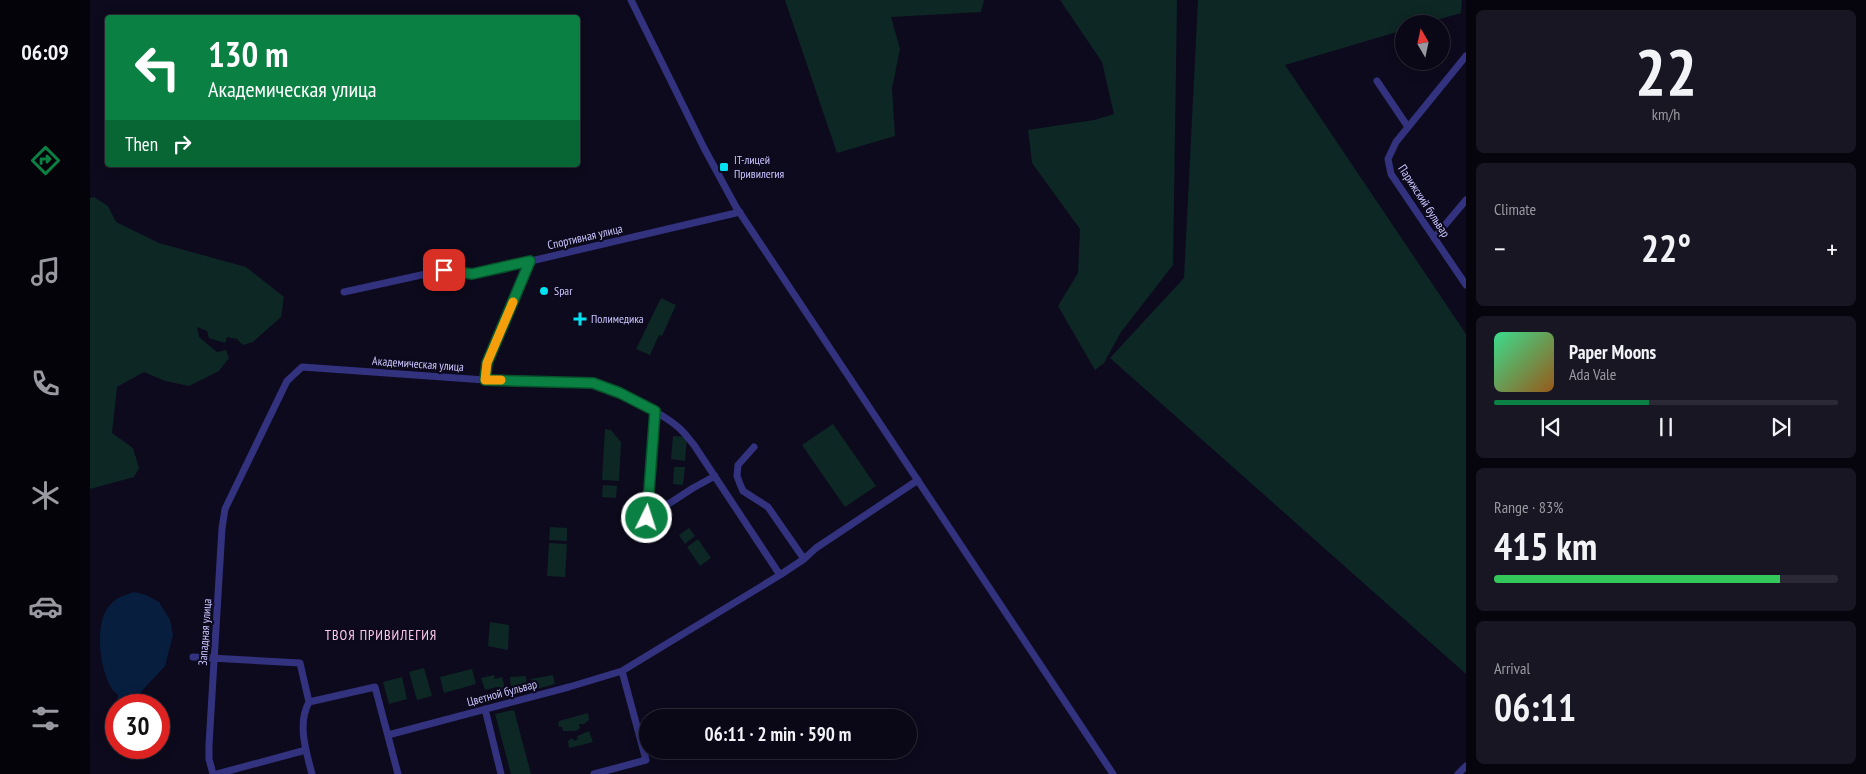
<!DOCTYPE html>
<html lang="en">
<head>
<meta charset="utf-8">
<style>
  body { margin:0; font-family:"PT Sans Narrow",sans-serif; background:#181623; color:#f1f3f6; height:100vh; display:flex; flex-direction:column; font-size:19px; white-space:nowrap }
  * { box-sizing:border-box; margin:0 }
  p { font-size:16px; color:#999aa1 }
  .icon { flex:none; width:28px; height:28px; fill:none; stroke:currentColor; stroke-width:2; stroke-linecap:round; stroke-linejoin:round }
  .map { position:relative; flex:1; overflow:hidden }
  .side { display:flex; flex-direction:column; gap:10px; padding:10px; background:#06040c; width:400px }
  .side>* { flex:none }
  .banner { position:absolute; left:15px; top:15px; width:475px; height:152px; border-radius:5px; box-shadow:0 2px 12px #0003,0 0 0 1px #2a2935; background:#0b8043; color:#fff; overflow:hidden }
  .needle { width:32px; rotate:351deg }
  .tools { position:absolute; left:1305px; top:15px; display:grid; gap:10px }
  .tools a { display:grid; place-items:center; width:55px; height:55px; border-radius:50%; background:#0a0816; box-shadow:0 2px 12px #0003,0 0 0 1px #2a2935; font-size:25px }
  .speed { position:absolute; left:15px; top:694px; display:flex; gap:10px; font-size:25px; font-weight:700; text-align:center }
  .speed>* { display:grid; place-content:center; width:65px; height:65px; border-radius:50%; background:#0a0816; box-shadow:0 2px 12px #0003,0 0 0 1px #2a2935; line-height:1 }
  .speed .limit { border:8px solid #d22; background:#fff; color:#111 }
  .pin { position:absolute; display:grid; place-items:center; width:42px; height:42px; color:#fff; margin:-21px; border-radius:10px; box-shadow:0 2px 8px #0006 }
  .me { position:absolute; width:55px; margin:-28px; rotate:4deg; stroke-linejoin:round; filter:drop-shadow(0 0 4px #0008) }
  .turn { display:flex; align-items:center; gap:18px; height:105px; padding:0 20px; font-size:22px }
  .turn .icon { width:65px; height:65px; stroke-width:2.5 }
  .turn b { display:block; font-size:35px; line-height:42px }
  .then { display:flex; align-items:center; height:48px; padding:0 20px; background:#0003; gap:10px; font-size:19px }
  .big { font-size:38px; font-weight:800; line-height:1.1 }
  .side .card { flex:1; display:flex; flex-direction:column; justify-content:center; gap:8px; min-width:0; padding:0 18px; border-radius:8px; background:#181623 }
  .side .dial { align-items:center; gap:0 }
  .dial b { font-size:65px; line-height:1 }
  .song { display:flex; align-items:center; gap:15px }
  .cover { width:60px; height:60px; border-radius:8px; background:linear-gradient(135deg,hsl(150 70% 55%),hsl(30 70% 35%)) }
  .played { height:5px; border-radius:2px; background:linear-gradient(90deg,#0b8043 45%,#2a2935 45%) }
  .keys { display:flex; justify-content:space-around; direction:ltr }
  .heat { display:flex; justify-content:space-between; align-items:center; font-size:28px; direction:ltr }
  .charge { height:8px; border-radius:4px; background:linear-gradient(90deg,#34c759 83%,#2a2935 0) }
  .trip { position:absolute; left:549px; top:709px; width:278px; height:50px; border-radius:25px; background:#0a0816; box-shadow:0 2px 12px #0003,0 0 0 1px #2a2935; font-weight:800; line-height:50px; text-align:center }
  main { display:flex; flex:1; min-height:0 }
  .menu { display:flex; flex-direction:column; width:90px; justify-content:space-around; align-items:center; background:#040309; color:#999aa1 }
  .menu .icon { width:35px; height:35px }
  .menu .current { color:#0b8043 }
  .menu b { font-size:22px; color:#f1f3f6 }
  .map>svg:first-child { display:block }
</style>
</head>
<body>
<main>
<nav class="menu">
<b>06:09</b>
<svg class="icon current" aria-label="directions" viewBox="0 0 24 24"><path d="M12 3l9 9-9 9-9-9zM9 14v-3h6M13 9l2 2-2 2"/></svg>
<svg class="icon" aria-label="music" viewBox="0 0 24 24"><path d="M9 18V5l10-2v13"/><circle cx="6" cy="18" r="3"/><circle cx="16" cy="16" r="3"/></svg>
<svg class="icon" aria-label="phone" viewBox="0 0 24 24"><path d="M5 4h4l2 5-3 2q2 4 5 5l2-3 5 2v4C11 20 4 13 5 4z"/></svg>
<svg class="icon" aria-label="climate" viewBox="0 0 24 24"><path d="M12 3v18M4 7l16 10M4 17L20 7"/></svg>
<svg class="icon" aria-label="car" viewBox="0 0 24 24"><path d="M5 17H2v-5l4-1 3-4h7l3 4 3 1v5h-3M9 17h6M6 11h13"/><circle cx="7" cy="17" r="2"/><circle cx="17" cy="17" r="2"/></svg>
<svg class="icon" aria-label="filters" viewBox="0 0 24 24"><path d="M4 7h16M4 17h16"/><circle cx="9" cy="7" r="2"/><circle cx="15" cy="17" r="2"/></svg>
</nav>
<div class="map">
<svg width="1376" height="774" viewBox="0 0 1376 774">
  <rect width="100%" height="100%" fill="#0d0a1d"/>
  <path fill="#0d2725" d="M695 0H894L891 12 801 17 810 49 802 88 805 136 747 153Z
    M970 0H1087L1083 265 1031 332 1014 363 1005 370 968 306 988 273 990 229 942 163 938 130 1004 120 1024 114 1012 62Z
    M1108 0H1372L1371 13 1333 24H1314V30L1195 65 1376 334V674L1020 358 1094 278Z
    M4 197 18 206 26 222 69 243 156 267 194 297 191 317 163 342 153 345 147 339 137 337 135 343 119 338 117 331 107 327 109 337 127 352 136 350 139 358 129 371 99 386 75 381 54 372 27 387 22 433 43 448 49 468 44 477 0 489V198Z
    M571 298 586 305 572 336 569 335 560 355 546 349Z
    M743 424 786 486 755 507 712 445Z
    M515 429 521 430 531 442 529 481 512 480Z
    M583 436 597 437 595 461 581 459Z
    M584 467H595L593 485 583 484Z
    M513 485 527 486 526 498 512 497Z
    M460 527 477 528V541L459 540Z
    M599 528 605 536 595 544 589 535Z
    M608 539 621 558 610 566 597 547Z
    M459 543 477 544 475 577 457 576Z
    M400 622 419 625 418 650 398 646Z
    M334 668 342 696 327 700 319 672Z
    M382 669 386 684 354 693 350 677Z
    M404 675 405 679 412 677 415 689 408 691 407 687 395 690 391 678Z
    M463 675 465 684 443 690 441 679Z
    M436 676 437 688 421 690 420 677Z
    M312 677 317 699 299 704 293 682Z
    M424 710 441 774H421L405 714Z
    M498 713 499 720 494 724H489L490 728 486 731H473L472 727 468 726 469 721Z
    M499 731 503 742 479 748 478 741 482 738 485 741 488 738 487 736Z"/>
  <path fill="#081e3e" d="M44 592 56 595 69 602 80 620 83 635 75 666 48 695 35 697 30 705H26V713L25 709 28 695C26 693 22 690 21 687 9 667 3 618 23 602 29 596 36 595 44 592Z"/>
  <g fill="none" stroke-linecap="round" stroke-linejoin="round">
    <path stroke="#32327f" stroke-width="7" d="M541 0 614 148 646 207 1023 774
      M1376 56 1306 142 1298 159 1301 174 1376 285
      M1287 81 1318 127
      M1344 238 1376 200
      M254 292 354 270 382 274 441 261
      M395 380 397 363 441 261 650 212
      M664 447 648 465 647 476 650 484 653 491 678 507 714 559
      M557 518 565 411
      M557 518 603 488 625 476
      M690 575 714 559 726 548 828 480
      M103 657 210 663 219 702C207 724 216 751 222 774
      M219 702 285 687 308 774
      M395 709 411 774
      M123 774 119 759V745L132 528 135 509 197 381 212 367 395 380 496 383C519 385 570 412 588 427 594 432 599 439 604 445L690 575 532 671 479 687 298 735
      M127 774 216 750
      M504 774 556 760 532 671
      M1368 774 1376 766"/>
  </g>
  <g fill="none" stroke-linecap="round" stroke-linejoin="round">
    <g stroke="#07532c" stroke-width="12">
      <path id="route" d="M354 270 382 274 440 261 397 363 395 380 503 383 530 393 565 411 557 518"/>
    </g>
    <use href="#route" stroke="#0b8043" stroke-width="9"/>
    <path stroke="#f59e0b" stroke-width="9" d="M411 380H395L397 363 423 302"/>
  </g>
  <g fill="#00e2f1" stroke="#0d0a1d" stroke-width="2">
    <rect x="629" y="162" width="10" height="10" rx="2.5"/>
    <circle cx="454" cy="291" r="5"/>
    <path d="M487.5 311.5h5v5h5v5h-5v5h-5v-5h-5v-5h5z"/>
  </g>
  <g text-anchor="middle" stroke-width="4.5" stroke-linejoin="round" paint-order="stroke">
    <g font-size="12" fill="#cac6ff" stroke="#0d0a1d" text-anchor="start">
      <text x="644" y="164">IT-лицей<tspan x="644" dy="14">Привилегия</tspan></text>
      <text x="464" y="295">Spar</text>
      <text x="501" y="323">Полимедика</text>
    </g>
    <g font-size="12" fill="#cac6ff" stroke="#0d0a1d">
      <text transform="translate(1334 201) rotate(57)" y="4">Парижский бульвар</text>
      <text transform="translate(495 237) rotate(-13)" y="4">Спортивная улица</text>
      <text transform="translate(328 364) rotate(4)" y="4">Академическая улица</text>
      <text transform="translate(115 632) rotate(-86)" y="4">Западная улица</text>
      <text transform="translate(412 693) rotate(-15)" y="4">Цветной бульвар</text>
    </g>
    <g font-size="14" letter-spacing="1" fill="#ffc8ed" stroke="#0d0a1d">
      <text x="291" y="640">ТВОЯ ПРИВИЛЕГИЯ</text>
    </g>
  </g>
</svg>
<div class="tools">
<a><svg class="needle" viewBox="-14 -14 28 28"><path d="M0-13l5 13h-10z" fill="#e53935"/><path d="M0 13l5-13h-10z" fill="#999aa1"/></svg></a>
</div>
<div class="speed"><div class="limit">30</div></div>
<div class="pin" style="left:354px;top:270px;background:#d93025"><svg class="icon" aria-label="arrive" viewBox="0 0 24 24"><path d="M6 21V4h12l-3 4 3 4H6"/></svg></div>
<svg class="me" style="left:557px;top:518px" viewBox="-20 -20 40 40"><circle r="17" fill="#0b8043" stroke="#fff" stroke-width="3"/><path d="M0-11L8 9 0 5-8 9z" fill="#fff"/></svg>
<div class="trip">06:11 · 2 min · 590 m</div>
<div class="banner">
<div class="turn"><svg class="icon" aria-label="left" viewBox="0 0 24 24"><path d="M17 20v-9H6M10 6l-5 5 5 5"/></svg><div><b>130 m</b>Академическая улица</div></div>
<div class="then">Then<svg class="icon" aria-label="right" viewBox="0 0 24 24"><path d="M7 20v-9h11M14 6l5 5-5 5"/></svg></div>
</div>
</div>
<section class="side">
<div class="card dial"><b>22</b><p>km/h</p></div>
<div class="card"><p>Climate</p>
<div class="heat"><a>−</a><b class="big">22°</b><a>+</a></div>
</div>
<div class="card">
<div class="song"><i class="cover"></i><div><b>Paper Moons</b><p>Ada Vale</p></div></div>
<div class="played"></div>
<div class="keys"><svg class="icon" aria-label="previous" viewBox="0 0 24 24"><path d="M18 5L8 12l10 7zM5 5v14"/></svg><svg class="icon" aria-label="pause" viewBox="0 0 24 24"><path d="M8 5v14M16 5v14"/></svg><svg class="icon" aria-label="next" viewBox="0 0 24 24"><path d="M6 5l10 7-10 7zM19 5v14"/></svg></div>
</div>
<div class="card"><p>Range · 83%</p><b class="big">415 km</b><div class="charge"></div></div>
<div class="card"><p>Arrival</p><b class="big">06:11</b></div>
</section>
</main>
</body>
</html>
